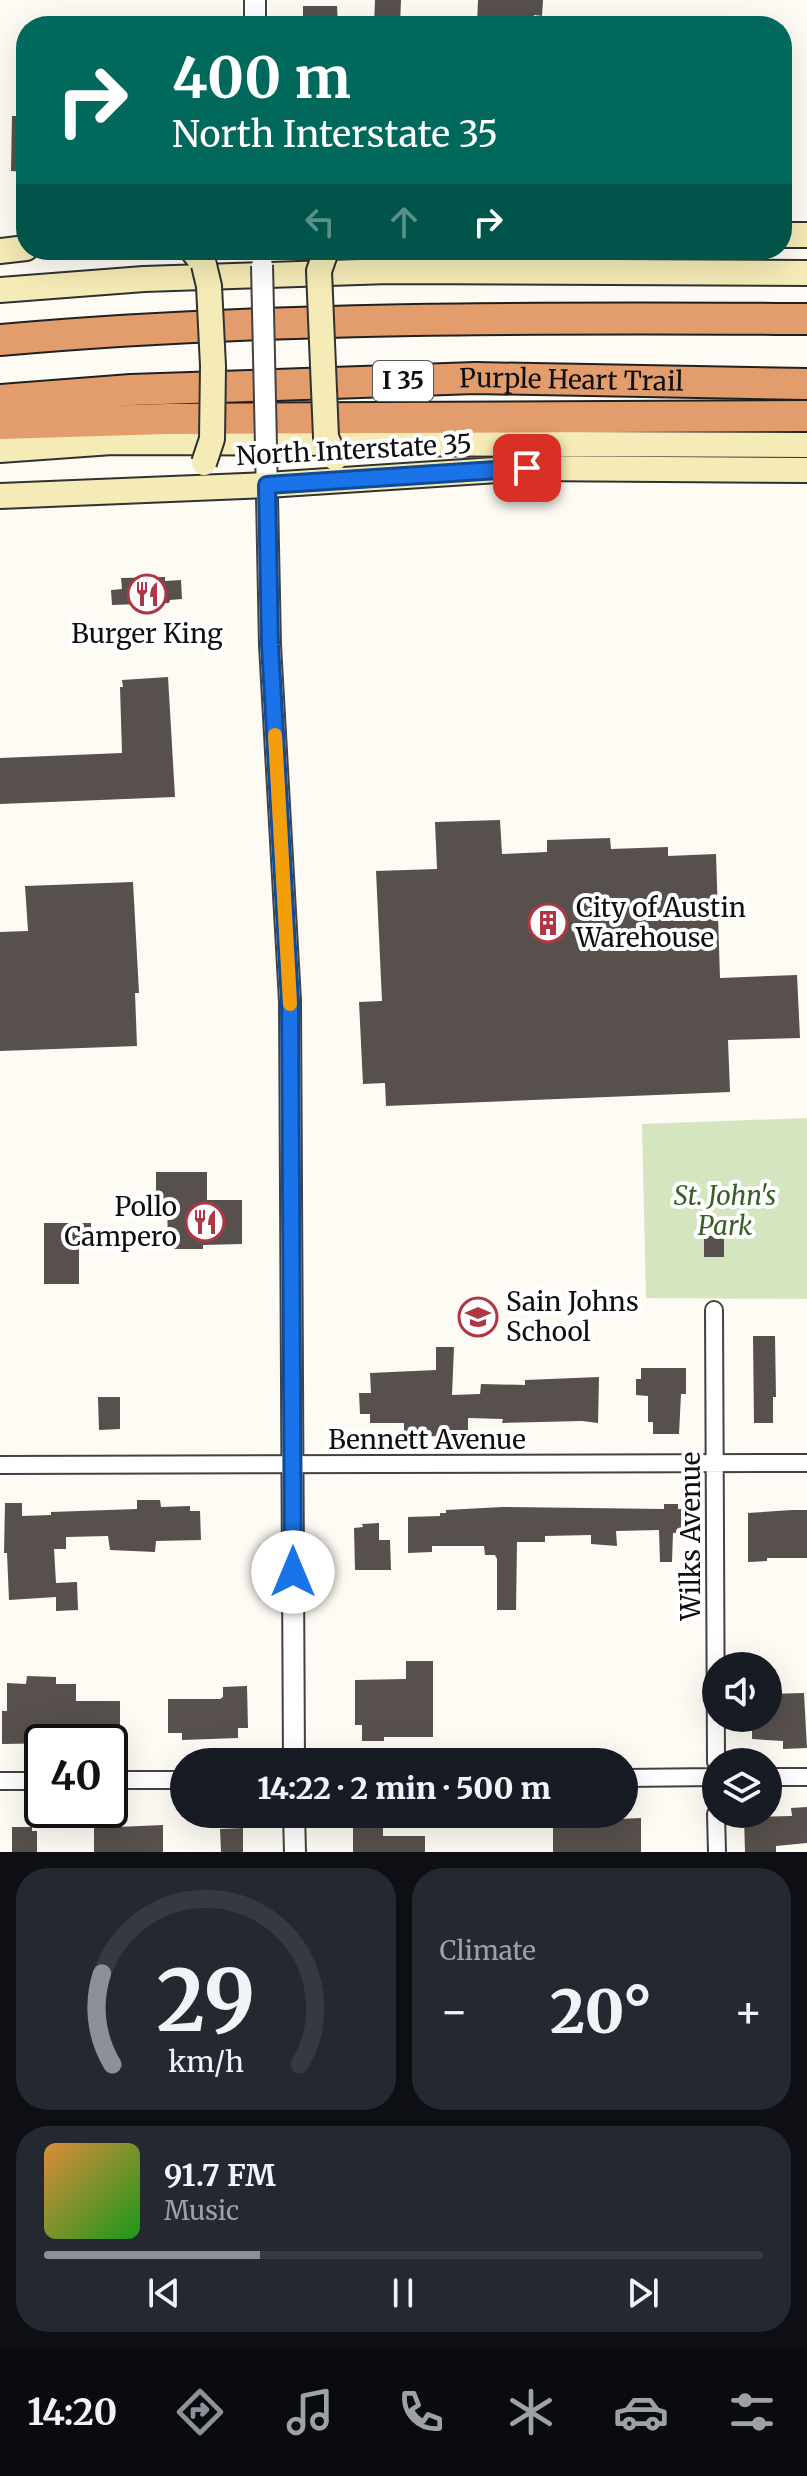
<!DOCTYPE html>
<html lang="en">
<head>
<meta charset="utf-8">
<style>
  body { margin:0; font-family:Merriweather,serif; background:#242831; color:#f1f3f6; height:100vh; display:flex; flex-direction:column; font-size:30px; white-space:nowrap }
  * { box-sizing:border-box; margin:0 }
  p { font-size:26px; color:#9ea1a6 }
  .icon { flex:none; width:44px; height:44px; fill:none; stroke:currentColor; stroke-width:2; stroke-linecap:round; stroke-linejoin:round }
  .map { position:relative; height:1852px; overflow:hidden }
  .panel { display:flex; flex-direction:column; gap:16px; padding:16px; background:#0d0f14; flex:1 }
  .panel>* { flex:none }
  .banner { position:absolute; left:16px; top:16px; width:776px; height:244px; border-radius:32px; box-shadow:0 8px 32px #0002; background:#00695c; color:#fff; overflow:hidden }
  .controls { position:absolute; left:702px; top:1652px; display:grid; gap:16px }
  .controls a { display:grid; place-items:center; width:80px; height:80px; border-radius:50%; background:#171b24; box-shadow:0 8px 32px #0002; font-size:40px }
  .speed { position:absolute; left:24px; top:1724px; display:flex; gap:16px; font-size:40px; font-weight:700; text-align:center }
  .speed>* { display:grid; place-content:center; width:104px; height:104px; border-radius:50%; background:#171b24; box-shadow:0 8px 32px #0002; line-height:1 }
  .speed .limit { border:4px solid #111; border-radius:12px; background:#fff; color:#111 }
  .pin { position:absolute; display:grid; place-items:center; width:68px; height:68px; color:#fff; margin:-34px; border-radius:16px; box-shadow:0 4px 12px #0006 }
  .me { position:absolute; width:88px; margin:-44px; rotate:0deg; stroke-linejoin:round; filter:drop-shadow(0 0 6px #0008) }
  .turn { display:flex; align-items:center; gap:28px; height:168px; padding:0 24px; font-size:36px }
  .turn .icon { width:104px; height:104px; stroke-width:2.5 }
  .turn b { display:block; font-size:56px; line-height:68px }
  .lanes { display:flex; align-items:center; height:76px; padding:0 24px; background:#0003; justify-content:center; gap:40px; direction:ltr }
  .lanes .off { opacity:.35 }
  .big { font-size:60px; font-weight:800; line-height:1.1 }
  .panel .tile { flex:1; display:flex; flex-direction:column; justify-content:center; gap:12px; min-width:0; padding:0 28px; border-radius:32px; background:#242831 }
  .panel .dial { align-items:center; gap:0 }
  .dial svg { height:208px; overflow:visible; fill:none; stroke:#363941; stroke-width:7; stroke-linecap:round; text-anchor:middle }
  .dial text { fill:#f1f3f6; stroke:none }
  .song { display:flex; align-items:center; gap:24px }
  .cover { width:96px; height:96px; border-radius:12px; background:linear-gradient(135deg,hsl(30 70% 55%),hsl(120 70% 35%)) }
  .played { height:8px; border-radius:4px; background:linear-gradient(90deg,#8c9099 30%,#363941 30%) }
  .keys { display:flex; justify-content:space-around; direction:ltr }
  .heat { display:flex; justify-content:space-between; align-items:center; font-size:44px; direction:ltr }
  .panel .tiles { flex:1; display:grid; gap:16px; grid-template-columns:1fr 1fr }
  .tile:last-child { grid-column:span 2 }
  .trip { position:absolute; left:170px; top:1748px; width:468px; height:80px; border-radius:40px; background:#171b24; box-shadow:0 8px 32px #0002; font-weight:800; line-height:80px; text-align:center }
  .menu { display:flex; height:128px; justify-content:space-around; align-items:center; background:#090b0e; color:#9ea1a6 }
  .menu .icon { width:56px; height:56px }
  .menu .selected { color:#8c9099 }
  .menu b { font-size:36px; color:#f1f3f6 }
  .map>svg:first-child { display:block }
</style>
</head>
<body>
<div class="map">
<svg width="807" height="1852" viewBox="0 0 807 1852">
  <rect width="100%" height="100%" fill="#fdfbf3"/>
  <path fill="#d5e5c0" d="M807 1118V1299L646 1298 642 1124Z"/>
  <path fill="#57504d" d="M375 0H401L400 26H374Z
    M478 0H543L542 16 534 15 533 26H477Z
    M303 6H337L338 26H303Z
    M12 116H26V172L11 171Z
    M165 577V581L181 580 182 599 170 600 169 603 112 605 111 590 122 589 121 578Z
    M168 677 175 797 0 804V758L122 753 120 687H123L122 680Z
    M500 820 502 854 547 852V840L610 838 611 849 668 847V856L716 854 720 978 797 975 800 1038 728 1040 730 1092 386 1106 385 1083 363 1084 359 1002 382 1001 376 871 437 869 435 822Z
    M133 882 139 993H135L137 1046 0 1051V932L28 931 25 886Z
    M156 1172H207V1200H242V1244L203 1245V1249H172L173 1246H168L167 1200H156Z
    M44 1223H91V1245H79V1284H44Z
    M704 1236H724V1257H704Z
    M753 1336H775L776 1397H773V1423H754Z
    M436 1347H454L452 1395 480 1394 481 1384 525 1385V1380L599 1377 598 1423 582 1421 502 1423 503 1419 468 1418V1430H464V1434L409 1438 408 1431 404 1432V1423H370V1414H360L359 1393H371L370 1373 436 1370Z
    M641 1368H686V1394H681L679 1434H653V1422H648V1396L636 1395V1379H641Z
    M98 1397H120V1429L99 1430Z
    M137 1500H160L161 1507 190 1506V1511H200L201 1540 156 1541 155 1552 110 1550 108 1536 66 1537V1549H54L56 1583 77 1582 78 1610 56 1611V1597L9 1600 7 1553H4L5 1503H22V1516L51 1515V1512L137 1509Z
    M664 1504H678V1509H684V1532L673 1533 672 1562H660L659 1530 616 1531 617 1546 591 1544V1535L545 1536V1542H517L516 1610H497V1559L495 1555H485L484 1546H432V1552L408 1553V1517L440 1516V1513H446V1510L502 1507 664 1509Z
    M792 1510H807V1558H767V1561L748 1562V1513Z
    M379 1523V1540H390L391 1570H355L354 1528 363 1527 362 1524Z
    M406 1661H433V1737H384V1741H362V1725H355V1680L406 1679Z
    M27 1676 56 1677V1684H76V1701H120V1742L2 1744V1711H7V1683L26 1684Z
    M247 1686 248 1728H238V1738L182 1740V1733H168V1699H220L223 1697V1687Z
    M804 1693 807 1748 783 1749V1741L752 1739V1718H768V1694Z
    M807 1807V1843L776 1846V1852H745L744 1817 792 1816 791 1808Z
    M641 1818V1852H553V1822H616V1819Z
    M353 1820H383V1836H425V1852H353Z
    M163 1825V1852H94V1828Z
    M12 1827H32V1831H37V1852H12Z
    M243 1828V1852H221L220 1829Z"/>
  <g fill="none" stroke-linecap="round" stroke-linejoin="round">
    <g stroke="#424242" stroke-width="20">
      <path id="minor" d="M714 1310 716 1762
        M0 1465 807 1463
        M768 1777H807
        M624 1778 716 1777
        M110 1780H184
        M0 1781H42
        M716 1814 717 1852"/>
    </g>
    <g stroke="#424242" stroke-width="24">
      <path id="tertiary" d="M255 26V0
        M266 447 270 645 290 1001 294 1762
        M294 1814 295 1852"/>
    </g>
    <g stroke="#313131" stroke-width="28">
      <path id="secondary" d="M782 235H807
        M192 250 204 265
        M0 251 26 248
        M0 290 144 279 389 271 807 273
        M0 450 112 442 807 445
        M0 496 267 485 527 468 807 470"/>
    </g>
    <g stroke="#202020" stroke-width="34">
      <g id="motorway">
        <path d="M0 340C269 316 538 318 807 319"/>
        <path id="s1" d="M0 400 131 390 475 378 807 384"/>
        <path d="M0 424 166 419 807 416"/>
      </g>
    </g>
    <use href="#minor" stroke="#fff" stroke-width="16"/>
    <use href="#tertiary" stroke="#fff" stroke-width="20"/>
    <use href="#secondary" stroke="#f5ebb6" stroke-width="24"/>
    <use href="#motorway" stroke="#e39c6c" stroke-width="30"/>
    <g stroke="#424242" stroke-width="24" stroke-linecap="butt">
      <path id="tertiary-bridge" d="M262 265 266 447"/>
    </g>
    <g stroke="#313131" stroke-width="28" stroke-linecap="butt">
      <path id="secondary-bridge" d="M325 254 319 271 326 437 335 458
        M204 463 212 439 213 366 209 286 204 265"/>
    </g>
    <use href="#tertiary-bridge" stroke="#fff" stroke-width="20"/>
    <use href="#secondary-bridge" stroke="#f5ebb6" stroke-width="24"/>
  </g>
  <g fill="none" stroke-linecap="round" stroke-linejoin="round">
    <g stroke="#114b97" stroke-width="20">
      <path id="route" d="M293 1572 290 1001 270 645 267 485 527 468"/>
    </g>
    <use href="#route" stroke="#1a73e8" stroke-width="14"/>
    <path stroke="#f59e0b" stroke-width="14" d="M275 735 290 1004"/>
  </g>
  <defs>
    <g id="restaurant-ring" transform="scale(2)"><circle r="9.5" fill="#fff" stroke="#af3744" stroke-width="1.5"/><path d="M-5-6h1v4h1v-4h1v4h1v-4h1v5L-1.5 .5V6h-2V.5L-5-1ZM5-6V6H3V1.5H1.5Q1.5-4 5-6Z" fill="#af3744"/></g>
    <g id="building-ring" transform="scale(2)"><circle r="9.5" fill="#fff" stroke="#af3744" stroke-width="1.5"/><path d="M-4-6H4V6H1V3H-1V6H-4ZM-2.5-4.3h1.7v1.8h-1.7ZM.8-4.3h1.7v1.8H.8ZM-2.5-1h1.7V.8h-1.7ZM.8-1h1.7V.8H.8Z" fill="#af3744"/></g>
    <g id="school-ring" transform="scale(2)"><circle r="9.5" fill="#fff" stroke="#af3744" stroke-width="1.5"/><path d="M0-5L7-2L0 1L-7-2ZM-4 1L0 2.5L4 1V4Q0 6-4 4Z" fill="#af3744"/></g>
  </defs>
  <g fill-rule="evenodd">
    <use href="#restaurant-ring" x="147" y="594"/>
    <use href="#building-ring" x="548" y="923"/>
    <use href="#restaurant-ring" x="205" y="1222"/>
    <use href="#school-ring" x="478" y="1317"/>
  </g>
  <g text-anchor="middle" stroke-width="8" stroke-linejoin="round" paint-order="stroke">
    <rect fill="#fff" stroke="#575757" stroke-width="2" x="373" y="361" width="60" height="40" rx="6"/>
    <g font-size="24" font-weight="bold" fill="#0f0f0f">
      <text x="403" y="389">I 35</text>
    </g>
    <g font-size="26" fill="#0f0f0f" stroke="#fff">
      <text dy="9" stroke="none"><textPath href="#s1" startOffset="572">Purple Heart Trail</textPath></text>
      <text transform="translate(354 450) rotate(-3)" y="9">North Interstate 35</text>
      <text x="427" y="1449">Bennett Avenue</text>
      <text transform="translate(691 1536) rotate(-90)" y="9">Wilks Avenue</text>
    </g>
    <g font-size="26" fill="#0f0f0f" stroke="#fff" text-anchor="start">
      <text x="147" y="643" text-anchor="middle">Burger King</text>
      <text x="576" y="917">City of Austin<tspan x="576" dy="30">Warehouse</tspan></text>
      <text x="177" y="1216" text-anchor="end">Pollo<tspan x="177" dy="30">Campero</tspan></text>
      <text x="506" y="1311">Sain Johns<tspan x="506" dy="30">School</tspan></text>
    </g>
    <g font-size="26" font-style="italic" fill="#366027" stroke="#fff">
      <text x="725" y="1205">St. John's<tspan x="725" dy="30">Park</tspan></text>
    </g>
  </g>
</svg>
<div class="controls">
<a><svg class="icon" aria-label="sound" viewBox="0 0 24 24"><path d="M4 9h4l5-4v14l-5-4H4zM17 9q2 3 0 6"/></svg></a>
<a><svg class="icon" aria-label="layers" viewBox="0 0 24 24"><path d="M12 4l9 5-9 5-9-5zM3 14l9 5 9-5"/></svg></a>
</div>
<div class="speed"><div class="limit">40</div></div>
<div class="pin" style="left:527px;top:468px;background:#d93025"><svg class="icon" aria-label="arrive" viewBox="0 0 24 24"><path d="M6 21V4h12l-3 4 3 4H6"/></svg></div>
<svg class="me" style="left:293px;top:1572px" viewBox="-20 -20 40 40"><circle r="19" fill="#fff"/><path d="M0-13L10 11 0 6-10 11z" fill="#1a73e8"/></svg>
<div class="trip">14:22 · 2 min · 500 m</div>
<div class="banner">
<div class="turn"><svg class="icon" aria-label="right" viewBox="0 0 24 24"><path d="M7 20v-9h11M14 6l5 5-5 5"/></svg><div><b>400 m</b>North Interstate 35</div></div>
<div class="lanes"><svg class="icon off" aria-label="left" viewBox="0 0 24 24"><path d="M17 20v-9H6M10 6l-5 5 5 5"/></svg><svg class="icon off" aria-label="ahead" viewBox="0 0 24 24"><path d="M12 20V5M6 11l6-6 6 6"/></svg><svg class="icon" aria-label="right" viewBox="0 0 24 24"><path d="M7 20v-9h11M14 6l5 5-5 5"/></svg></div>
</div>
</div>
<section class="panel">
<div class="tiles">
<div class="tile dial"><svg viewBox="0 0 100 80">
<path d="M14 69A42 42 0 1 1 86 69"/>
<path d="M14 69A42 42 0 0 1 10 34" stroke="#8c9099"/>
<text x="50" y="56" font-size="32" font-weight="700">29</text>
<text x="50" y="72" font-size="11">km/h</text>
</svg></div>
<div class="tile"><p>Climate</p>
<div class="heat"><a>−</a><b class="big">20°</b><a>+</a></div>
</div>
<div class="tile">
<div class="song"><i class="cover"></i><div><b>91.7 FM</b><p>Music</p></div></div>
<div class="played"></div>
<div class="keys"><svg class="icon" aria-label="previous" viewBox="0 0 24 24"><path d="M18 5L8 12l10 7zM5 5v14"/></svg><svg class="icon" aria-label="pause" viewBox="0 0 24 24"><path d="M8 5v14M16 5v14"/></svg><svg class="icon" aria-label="next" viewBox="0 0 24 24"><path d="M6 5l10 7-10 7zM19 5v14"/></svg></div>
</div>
</div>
</section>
<nav class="menu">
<b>14:20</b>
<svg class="icon selected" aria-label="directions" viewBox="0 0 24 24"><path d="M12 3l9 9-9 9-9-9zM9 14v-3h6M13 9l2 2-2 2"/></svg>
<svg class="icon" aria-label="music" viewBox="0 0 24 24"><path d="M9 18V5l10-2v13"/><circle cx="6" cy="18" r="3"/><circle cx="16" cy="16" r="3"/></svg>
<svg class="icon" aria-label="phone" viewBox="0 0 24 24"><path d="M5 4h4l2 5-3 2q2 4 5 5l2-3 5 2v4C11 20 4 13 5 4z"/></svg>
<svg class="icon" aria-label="climate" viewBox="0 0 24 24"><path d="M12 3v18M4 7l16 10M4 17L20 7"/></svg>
<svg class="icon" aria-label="car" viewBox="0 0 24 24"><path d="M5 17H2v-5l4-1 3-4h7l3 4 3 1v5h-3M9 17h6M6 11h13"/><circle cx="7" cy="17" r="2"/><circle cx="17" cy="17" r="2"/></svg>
<svg class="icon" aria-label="filters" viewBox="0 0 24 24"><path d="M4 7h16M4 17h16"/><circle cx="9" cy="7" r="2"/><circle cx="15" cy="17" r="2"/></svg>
</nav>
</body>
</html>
